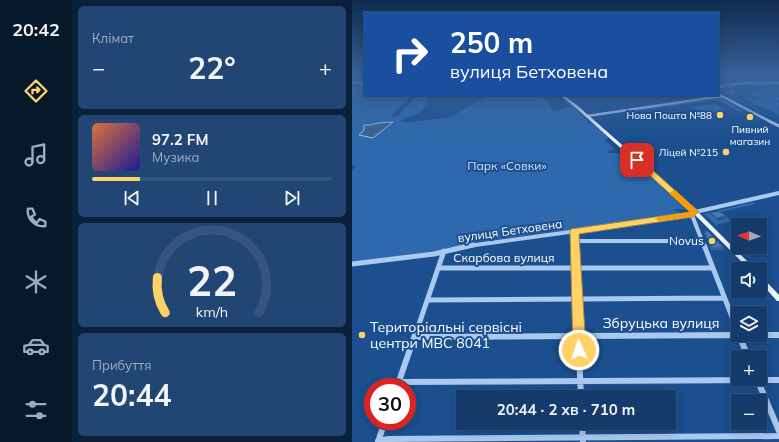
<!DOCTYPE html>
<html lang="uk">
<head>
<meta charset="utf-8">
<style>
  body { margin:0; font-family:Mulish,sans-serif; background:#214673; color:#f1f3f6; height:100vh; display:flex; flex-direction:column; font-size:15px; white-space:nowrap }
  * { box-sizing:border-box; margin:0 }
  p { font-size:13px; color:#9dadc1 }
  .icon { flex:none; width:22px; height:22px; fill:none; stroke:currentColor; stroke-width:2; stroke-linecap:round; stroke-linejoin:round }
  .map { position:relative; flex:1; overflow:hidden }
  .sheet { display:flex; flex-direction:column; gap:6px; padding:6px; background:#0b203b; width:280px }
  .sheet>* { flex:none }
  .hud { position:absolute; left:12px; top:12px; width:355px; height:84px; border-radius:0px; box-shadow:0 2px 10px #0003,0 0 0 1px #33557e; background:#1a4fa0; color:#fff; overflow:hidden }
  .needle { width:26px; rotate:272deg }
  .tools { position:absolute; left:379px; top:218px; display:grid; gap:8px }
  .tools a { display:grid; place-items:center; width:36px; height:36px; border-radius:0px; background:#143b6b; box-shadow:0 2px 10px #0003,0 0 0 1px #33557e; font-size:20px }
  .speed { position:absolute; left:12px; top:378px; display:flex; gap:8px; font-size:20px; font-weight:700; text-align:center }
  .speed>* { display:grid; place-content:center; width:52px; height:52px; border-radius:50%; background:#143b6b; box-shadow:0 2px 10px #0003,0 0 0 1px #33557e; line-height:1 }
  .speed .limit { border:6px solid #d22; background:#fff; color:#111 }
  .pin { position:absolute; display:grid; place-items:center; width:34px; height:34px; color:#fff; margin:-17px; border-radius:8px; box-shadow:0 2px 6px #0006 }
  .me { position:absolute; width:44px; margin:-22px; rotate:357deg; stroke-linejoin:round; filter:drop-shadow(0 0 3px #0008) }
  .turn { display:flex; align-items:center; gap:14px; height:84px; padding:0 20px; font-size:18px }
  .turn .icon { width:52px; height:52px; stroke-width:2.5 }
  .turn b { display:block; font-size:28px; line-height:34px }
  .big { font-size:30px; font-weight:700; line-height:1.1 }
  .sheet .widget { flex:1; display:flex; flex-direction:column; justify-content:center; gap:6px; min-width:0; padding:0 14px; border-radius:6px; background:#214673 }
  .sheet .dial { align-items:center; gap:0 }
  .dial svg { height:104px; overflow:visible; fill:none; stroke:#33557e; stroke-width:7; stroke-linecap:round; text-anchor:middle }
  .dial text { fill:#f1f3f6; stroke:none }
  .song { display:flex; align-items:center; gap:12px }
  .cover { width:48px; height:48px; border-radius:6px; background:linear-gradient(135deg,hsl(20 70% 55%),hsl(240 70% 35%)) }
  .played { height:4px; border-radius:2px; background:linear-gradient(90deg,#ffd166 20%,#33557e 20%) }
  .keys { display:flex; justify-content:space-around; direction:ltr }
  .heat { display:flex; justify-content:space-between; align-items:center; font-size:22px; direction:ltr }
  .trip { position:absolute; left:104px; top:390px; width:220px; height:40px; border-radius:0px; background:#143b6b; box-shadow:0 2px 10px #0003,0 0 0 1px #33557e; font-weight:700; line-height:40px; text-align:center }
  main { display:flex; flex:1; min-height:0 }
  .tabs { display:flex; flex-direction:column; width:72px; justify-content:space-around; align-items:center; background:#08182b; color:#9dadc1 }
  .tabs .icon { width:28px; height:28px }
  .tabs .selected { color:#ffd166 }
  .tabs b { font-size:18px; color:#f1f3f6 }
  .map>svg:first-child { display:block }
</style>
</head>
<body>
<main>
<nav class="tabs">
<b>20:42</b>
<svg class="icon selected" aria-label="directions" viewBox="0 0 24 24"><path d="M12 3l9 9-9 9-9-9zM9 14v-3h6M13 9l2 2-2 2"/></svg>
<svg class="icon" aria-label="music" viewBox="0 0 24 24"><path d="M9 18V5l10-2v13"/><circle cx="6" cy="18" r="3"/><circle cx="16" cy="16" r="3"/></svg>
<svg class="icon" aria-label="phone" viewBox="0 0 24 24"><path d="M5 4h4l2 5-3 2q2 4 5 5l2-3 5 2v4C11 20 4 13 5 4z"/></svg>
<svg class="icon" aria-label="climate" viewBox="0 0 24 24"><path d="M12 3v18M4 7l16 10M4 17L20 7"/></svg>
<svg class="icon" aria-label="car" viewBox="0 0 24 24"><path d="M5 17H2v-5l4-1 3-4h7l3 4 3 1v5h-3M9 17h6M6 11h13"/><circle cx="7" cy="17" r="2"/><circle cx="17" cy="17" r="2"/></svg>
<svg class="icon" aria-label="filters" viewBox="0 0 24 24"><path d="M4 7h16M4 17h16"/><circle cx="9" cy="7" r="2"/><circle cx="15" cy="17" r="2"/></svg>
</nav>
<section class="sheet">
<div class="widget"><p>Клімат</p>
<div class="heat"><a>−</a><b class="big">22°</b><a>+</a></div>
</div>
<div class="widget">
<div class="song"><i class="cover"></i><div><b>97.2 FM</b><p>Музика</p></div></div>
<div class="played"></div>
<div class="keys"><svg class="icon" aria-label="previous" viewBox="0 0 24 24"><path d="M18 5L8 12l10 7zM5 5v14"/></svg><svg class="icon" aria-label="pause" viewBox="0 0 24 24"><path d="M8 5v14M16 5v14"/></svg><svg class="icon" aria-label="next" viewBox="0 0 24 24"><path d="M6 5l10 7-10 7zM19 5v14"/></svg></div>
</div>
<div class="widget dial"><svg viewBox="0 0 100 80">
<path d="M14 69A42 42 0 1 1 86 69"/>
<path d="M14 69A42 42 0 0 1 8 42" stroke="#ffd166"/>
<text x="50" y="56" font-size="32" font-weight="700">22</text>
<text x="50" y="72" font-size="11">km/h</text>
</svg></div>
<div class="widget"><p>Прибуття</p><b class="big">20:44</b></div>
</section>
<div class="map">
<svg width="427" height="442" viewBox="0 0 427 442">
  <rect width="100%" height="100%" fill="#1b4f8f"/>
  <path fill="#2e69ad" d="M398 84 420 85 427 88V91L418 93 427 98V100L424 101 427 103 426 109 427 115 391 98 397 97 402 100 406 99 397 92 409 90Z
    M8 85 13 86V95H59L38 117H45L65 95 76 96C73 116 63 113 48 121L55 122 97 118 136 95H186L196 101 197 106 202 111 219 107 210 99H212L229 114 227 115H230L237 122 236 124 240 123 257 138 253 140 261 148V150L256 151 257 153H266L284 171 291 170 333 209H322V210L332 214 126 242 87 251 0 263V170L4 166 0 165V87H5Z
    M368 97 392 111 387 112 366 100 292 110 290 109Z
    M364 104 374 110 354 113 340 107Z
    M401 202 403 204 369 212 379 221 364 225 386 247 400 258H398L352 214Z"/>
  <path fill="#3c6290" stroke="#9cc4f0" d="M41 122 21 138 7 135 12 130V125H18L26 123Z"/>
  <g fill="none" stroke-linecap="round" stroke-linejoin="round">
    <path stroke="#a9c9ee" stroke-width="2.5" d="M0 83H8L13 85
      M366 87 390 83H427
      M368 95 419 122
      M235 116 370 96"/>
    <path stroke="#a9c9ee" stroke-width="3" d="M417 121 427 126"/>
    <path stroke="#a9c9ee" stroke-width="4" d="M340 215 352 246
      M222 232 223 246
      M223 241H350
      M116 246 340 215 343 212 427 193"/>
    <path stroke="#a9c9ee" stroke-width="5" d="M223 245 226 333
      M352 245 386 332
      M0 264 82 254 121 245
      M87 268H361
      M77 300 372 298
      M64 333 92 251"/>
    <path stroke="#a9c9ee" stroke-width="6" d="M226 332 229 397
      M387 335 396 357
      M408 335H427
      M63 337 386 335
      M405 379 427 431
      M46 382 427 380
      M45 387 64 332
      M230 423 231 442
      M26 441 36 439 427 436
      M26 442 33 421"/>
    <path fill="#f0f6ff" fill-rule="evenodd" d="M208 95H211L226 106 345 211 403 269H397L341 213 224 108Z
      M408 276 410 277 427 295V301H425L408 282Z"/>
  </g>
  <path fill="#3a679d" d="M370 87H384L383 89 380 90 386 93 385 95 380 96 374 93V91H372L369 89Z
    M427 89V96L420 93V90Z
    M358 213 373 219 364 221 358 216Z
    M352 231 372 248V250H359L352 233Z"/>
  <path fill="#305480" d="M384 87 383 89 372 91 373 89Z
    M386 93 385 95 380 96 381 94Z
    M374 216 373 219 364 221 365 218Z"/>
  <path fill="#4478b7" stroke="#305480" d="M380 85 384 87 373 89 370 87Z
    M427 89V94L420 90Z
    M374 90H379L386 93 381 94Z
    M367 211 374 216 365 218 358 213Z
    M352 231H356L372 248H360Z"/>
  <linearGradient id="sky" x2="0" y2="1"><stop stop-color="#0f2b4f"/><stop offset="0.55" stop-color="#39639b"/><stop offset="1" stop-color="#39639b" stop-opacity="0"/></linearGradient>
  <rect width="427" height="139" fill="url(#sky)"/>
  <path fill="#ffd166" stroke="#a68842" d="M282 158H287L347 212 340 217 227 234 234 350 232 354 227 356 223 354 221 350 218 232 219 229 338 212 282 161Z"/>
  <path fill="#f59e0b" d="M322 190 324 191 347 212 340 217 306 221 304 219 306 217 338 212 319 195 317 193Z"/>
  <g fill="#ffd166" stroke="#1b4f8f" stroke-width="1.5">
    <circle cx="368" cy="115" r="4"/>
    <circle cx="398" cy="117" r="4"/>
    <circle cx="374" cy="152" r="4"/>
    <circle cx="360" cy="241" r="4"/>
    <circle cx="10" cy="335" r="4"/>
  </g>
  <g text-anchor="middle" stroke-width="4" stroke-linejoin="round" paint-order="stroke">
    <g font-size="10" fill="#fff" stroke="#1b4f8f" text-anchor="end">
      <text x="360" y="119">Нова Пошта №88</text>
      <text x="398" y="133" text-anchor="middle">Пивний<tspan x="398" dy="12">магазин</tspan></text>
      <text x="366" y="156">Ліцей №215</text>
    </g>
    <g font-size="12" fill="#cfe3fa" stroke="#1b4f8f">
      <text x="155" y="170">Парк «Совки»</text>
    </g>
    <g font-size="12" fill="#fff" stroke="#1b4f8f">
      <text transform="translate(158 231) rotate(-8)" y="4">вулиця Бетховена</text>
      <text x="152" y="262">Скарбова вулиця</text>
    </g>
    <g font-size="12" fill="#fff" stroke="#1b4f8f" text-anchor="end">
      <text x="352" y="245">Novus</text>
    </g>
    <g font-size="14" fill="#fff" stroke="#1b4f8f">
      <text x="309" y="328">Збруцька вулиця</text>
    </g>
    <g font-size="14" fill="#fff" stroke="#1b4f8f" text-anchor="start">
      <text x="18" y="332">Територіальні сервісні<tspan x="18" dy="16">центри МВС 8041</tspan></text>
    </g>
  </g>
</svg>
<div class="tools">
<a><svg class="needle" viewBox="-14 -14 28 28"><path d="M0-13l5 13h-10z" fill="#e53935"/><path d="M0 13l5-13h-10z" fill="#9dadc1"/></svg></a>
<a><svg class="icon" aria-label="sound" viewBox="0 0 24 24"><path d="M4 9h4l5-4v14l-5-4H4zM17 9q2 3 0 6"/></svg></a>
<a><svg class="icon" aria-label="layers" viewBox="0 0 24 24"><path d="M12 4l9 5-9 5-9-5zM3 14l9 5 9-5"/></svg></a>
<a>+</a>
<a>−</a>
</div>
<div class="speed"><div class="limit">30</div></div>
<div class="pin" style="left:285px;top:160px;background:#d93025"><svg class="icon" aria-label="arrive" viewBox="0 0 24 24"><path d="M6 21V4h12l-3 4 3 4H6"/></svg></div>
<svg class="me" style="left:227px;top:350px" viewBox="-20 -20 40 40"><circle r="17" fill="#ffd166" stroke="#fff" stroke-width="3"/><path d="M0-11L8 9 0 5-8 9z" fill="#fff"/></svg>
<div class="trip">20:44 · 2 хв · 710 m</div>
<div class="hud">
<div class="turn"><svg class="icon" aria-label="right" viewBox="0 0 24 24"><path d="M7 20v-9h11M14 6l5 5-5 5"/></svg><div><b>250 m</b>вулиця Бетховена</div></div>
</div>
</div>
</main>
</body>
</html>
